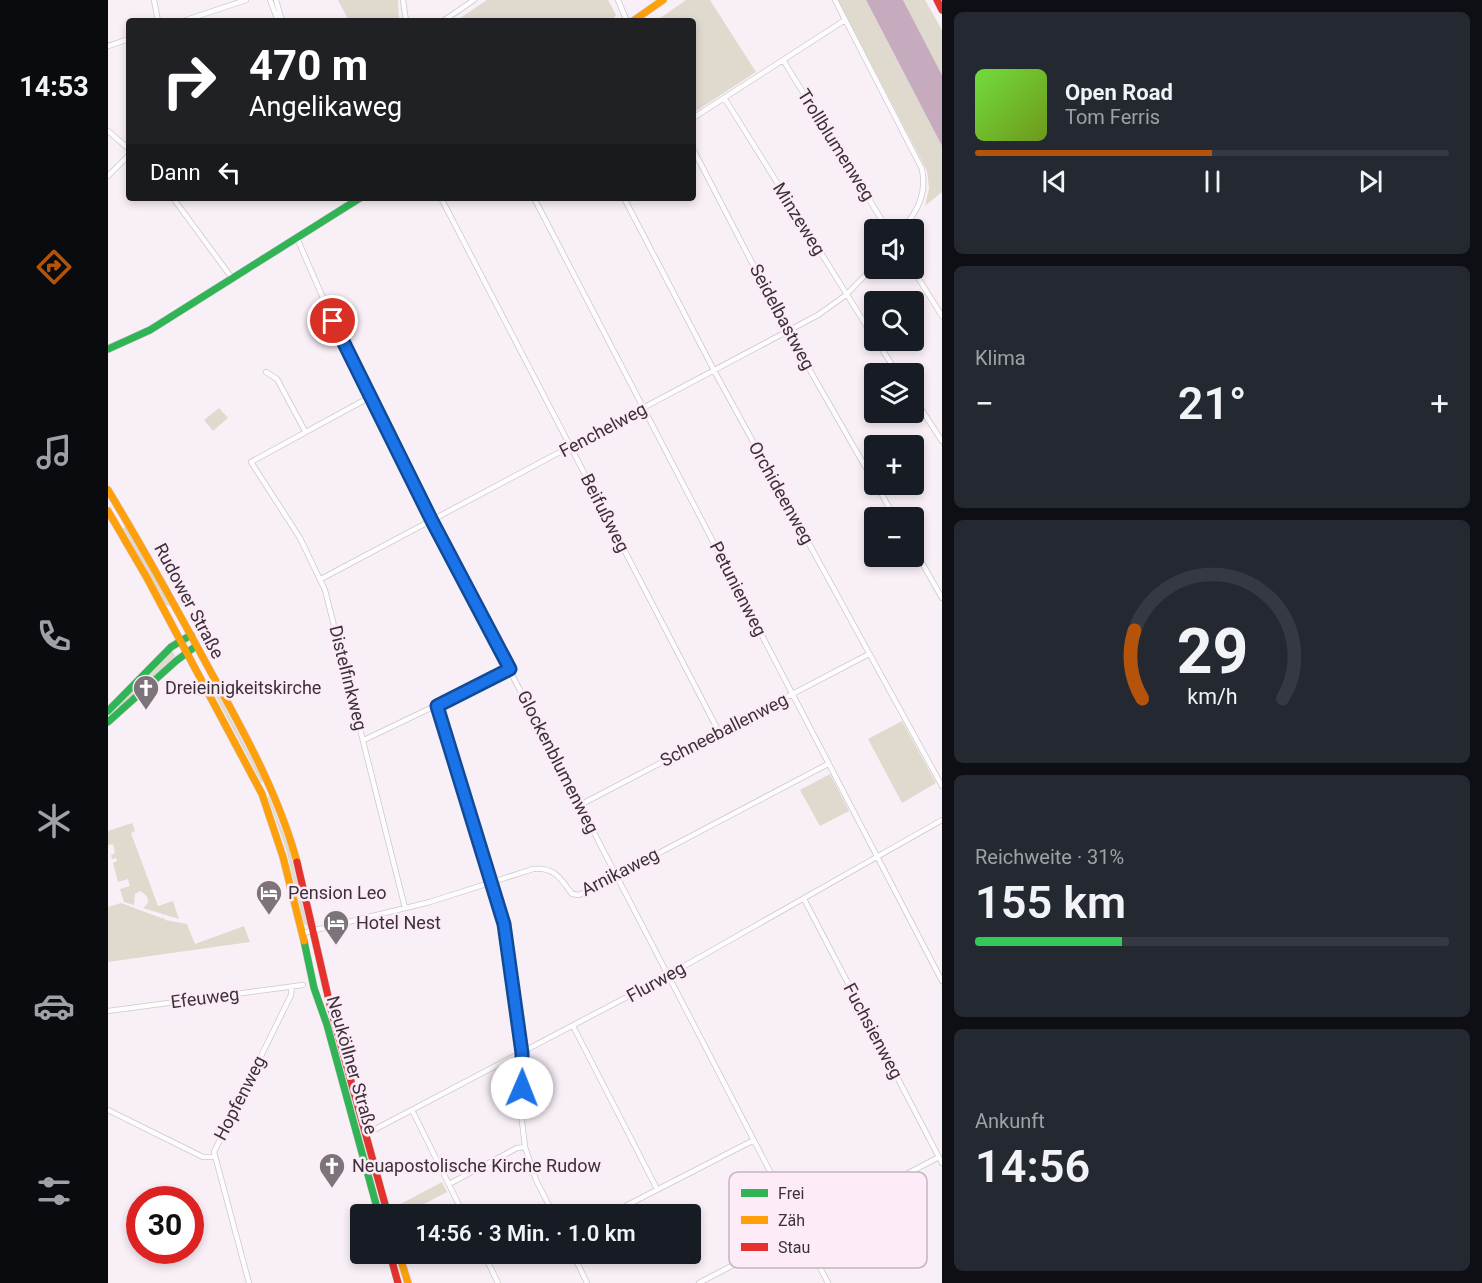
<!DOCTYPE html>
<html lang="de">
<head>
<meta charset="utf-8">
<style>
  body { margin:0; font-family:Roboto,sans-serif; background:#242831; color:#f1f3f6; height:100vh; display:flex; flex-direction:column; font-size:22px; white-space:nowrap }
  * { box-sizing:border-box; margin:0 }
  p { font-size:20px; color:#9ea1a6 }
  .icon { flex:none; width:33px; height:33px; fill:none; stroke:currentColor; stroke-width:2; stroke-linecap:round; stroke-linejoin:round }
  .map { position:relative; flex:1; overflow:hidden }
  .drawer { display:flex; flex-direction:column; gap:12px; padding:12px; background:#0d0f14; width:540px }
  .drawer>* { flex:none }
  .hud { position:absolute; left:18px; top:18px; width:570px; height:183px; border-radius:6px; box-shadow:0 3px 9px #0003; background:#202124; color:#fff; overflow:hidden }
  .tools { position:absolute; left:756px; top:219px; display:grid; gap:12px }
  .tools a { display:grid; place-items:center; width:60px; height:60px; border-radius:6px; background:#171b24; box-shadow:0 3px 9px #0003; font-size:30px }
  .speed { position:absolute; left:18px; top:1186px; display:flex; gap:12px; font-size:30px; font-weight:700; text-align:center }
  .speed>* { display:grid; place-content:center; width:78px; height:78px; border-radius:50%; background:#171b24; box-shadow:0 3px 9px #0003; line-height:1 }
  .speed .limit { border:9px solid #d22; background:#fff; color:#111 }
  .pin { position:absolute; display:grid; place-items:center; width:51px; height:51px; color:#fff; margin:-26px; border:3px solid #fff; border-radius:50%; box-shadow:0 2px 6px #0007 }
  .me { position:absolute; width:66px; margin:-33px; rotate:1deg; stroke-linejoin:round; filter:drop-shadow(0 0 4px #0008) }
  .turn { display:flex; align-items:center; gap:21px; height:126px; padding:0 24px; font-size:27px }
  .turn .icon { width:78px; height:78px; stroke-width:2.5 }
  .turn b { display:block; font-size:42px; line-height:51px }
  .then { display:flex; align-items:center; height:57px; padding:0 24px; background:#0003; gap:12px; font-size:22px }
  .big { font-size:45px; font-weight:600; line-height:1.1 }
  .drawer .widget { flex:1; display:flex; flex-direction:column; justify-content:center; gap:9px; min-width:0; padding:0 21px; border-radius:9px; background:#242831 }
  .drawer .dial { align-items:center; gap:0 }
  .dial svg { height:156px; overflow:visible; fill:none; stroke:#363941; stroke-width:7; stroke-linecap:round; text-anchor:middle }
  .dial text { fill:#f1f3f6; stroke:none }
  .song { display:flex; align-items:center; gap:18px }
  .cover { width:72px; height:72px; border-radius:9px; background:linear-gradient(135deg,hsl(100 70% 55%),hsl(80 70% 35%)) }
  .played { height:6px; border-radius:3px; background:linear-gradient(90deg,#b45309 50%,#363941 50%) }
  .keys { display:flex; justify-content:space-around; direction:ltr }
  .heat { display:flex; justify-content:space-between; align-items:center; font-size:33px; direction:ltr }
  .charge { height:9px; border-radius:4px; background:linear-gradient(90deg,#34c759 31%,#363941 0) }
  .trip { position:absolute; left:242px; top:1204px; width:351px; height:60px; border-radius:6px; background:#171b24; box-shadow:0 3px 9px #0003; font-weight:600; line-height:60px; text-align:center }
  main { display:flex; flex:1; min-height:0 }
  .menu { display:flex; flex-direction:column; width:108px; justify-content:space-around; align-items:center; background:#090b0e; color:#9ea1a6 }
  .menu .icon { width:42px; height:42px }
  .menu .current { color:#b45309 }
  .menu b { font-size:27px; color:#f1f3f6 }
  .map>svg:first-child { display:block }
</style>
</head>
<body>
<main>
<nav class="menu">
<b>14:53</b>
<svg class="icon current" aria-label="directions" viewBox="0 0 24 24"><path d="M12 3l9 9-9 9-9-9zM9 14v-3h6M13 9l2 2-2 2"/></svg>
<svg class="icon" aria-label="music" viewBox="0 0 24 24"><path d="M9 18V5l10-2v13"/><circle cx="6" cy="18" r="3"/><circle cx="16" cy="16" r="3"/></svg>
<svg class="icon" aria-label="phone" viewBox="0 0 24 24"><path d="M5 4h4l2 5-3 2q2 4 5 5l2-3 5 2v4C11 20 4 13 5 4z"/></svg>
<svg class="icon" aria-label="climate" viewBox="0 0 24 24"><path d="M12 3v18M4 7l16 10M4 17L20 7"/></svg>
<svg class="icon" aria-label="car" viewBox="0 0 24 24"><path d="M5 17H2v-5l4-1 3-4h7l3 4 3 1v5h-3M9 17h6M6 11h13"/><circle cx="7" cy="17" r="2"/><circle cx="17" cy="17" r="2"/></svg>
<svg class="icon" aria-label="filters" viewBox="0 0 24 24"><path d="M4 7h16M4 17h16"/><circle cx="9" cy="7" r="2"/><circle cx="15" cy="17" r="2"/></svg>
</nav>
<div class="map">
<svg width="834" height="1283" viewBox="0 0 834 1283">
  <rect width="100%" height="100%" fill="#f9f0f7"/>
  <path fill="#e0d9ce" d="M230 0H290L291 21H241Z
    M379 0H500L508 15 503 21H348Z
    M578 0H602L648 72 585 113V21H548Z
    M730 0H758L834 146V192L817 206 821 188 819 171Z
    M795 0H817L834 30V75Z
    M111 408 120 418 105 431 96 420Z
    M19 526 62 606 58 605 15 528Z
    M64 650 67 656 11 708 9 706Z
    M108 693 111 696 156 782H153L107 695Z
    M794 721 828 783 794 803 760 739Z
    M722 774 741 811 712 826 692 790Z
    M161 796 181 848 200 927 196 924 178 849 160 798Z
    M24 823 27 831 23 833 50 906 65 901 71 919 35 908 40 903C40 894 37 895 32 891L27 894 26 905 16 902 12 889 22 886 20 879 10 882 5 863 9 861 8 858 4 859 3 855 7 853 5 844 0 845V831Z
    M13 903 53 918H56L57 920 79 924 87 944 136 926 142 942 0 962V907Z
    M334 1182 339 1192 295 1215H287L285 1208Z"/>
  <path fill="#c6abbf" d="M758 0H795L834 75V146Z"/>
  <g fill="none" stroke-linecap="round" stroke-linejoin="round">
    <g stroke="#cec7cc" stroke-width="6">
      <path id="street" d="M46 0 50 21
        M162 0 170 21
        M168 0 174 21
        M295 0 298 21
        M510 0 519 21
        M727 0 814 169C819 194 810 209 795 230
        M75 21 138 0
        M335 21 366 0
        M0 46 21 39
        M675 60 780 230
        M617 99 766 338
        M585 118 737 20
        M0 131 21 149
        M585 149 680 332 766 482
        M0 176 21 155
        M65 198 124 278
        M333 198 611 732
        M426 198 834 981
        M516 198 609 376 834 786
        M189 238 225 321 322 517 720 1283
        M804 268 834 316
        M768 340 790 374
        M158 372 169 379 197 431
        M262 397 143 462 192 538 217 590 297 908
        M806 398 834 441
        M768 484 787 518
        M806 549 834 598
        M213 579 710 315 738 295 766 266
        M329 706 396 924 414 1053 413 1113 417 1147 428 1180 446 1215
        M256 740 402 670
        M472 805 761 654
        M696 899 834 1163
        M195 933 322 902 425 869C447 867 453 879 464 894L471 895 720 764
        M0 1011 195 985
        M465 1026 549 1189
        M0 1110 95 1157H106
        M304 1110 356 1215
        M258 1134 557 977 834 820
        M341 1184 409 1148 417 1147
        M500 1215 646 1140
        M376 1254 390 1283
        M465 1254 479 1283
        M141 1283 106 1152 183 995 184 987
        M591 1283 831 1157"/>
    </g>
    <g stroke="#cec7cc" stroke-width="8">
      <path id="fast" d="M0 349 42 330 252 198
        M0 711 63 647 83 635
        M0 722 68 661 88 646
        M196 941 206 988 219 1025 271 1215"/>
    </g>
    <g stroke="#cec7cc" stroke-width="8">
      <path id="slow" d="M525 21 555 0
        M0 490C37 551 71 613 105 676 138 736 171 796 189 862
        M0 511 39 578 154 794 175 857 196 941
        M291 1254 300 1283"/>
    </g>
    <g stroke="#cec7cc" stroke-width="8">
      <path id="jam" d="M829 0 834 10
        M189 862 223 1009 280 1215
        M282 1254 290 1283"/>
    </g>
    <use href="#street" stroke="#fefdfe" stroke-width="4.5"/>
    <use href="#fast" stroke="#30b455" stroke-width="7"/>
    <use href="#slow" stroke="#ff9f0a" stroke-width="7"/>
    <use href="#jam" stroke="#e5322d" stroke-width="7"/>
  </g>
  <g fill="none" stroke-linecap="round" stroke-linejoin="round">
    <g stroke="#114b97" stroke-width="15">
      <path id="route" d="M225 321 324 521 402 669 329 706 396 924 414 1053V1088"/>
    </g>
    <use href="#route" stroke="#1a73e8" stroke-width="10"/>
  </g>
  <defs>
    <g id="church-pin" transform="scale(1.35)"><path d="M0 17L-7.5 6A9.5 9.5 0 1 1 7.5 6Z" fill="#7d747b" stroke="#fdecf8"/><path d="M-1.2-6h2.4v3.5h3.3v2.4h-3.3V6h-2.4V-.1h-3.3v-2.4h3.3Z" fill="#fff"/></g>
    <g id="hotel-pin" transform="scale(1.35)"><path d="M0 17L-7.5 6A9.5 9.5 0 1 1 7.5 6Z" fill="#7d747b" stroke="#fdecf8"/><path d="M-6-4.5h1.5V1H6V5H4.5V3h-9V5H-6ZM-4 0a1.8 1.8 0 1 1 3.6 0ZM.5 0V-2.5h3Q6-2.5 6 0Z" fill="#fff"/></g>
  </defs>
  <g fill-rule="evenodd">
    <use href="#church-pin" x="38" y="688"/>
    <use href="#hotel-pin" x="161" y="893"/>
    <use href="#hotel-pin" x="228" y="923"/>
    <use href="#church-pin" x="224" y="1166"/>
  </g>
  <g text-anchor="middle" stroke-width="5" stroke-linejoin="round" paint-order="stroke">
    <g font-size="18" fill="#3a3238" stroke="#fdecf8">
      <text transform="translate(728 145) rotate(58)" y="6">Trollblumenweg</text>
      <text transform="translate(691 219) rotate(58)" y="6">Minzeweg</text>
      <text transform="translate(674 317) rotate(62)" y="6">Seidelbastweg</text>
      <text transform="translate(495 430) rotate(-28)" y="6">Fenchelweg</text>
      <text transform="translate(673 493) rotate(61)" y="6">Orchideenweg</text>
      <text transform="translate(497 513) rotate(63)" y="6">Beifußweg</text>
      <text transform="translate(630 589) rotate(63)" y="6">Petunienweg</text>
      <text transform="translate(81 601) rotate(62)" y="6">Rudower Straße</text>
      <text transform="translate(240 678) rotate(76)" y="6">Distelfinkweg</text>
      <text transform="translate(616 730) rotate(-27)" y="6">Schneeballenweg</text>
      <text transform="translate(450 762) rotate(63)" y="6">Glockenblumenweg</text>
      <text transform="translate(512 872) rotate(-27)" y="6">Arnikaweg</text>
      <text transform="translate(548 982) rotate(-29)" y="6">Flurweg</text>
      <text transform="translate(97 998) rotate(-7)" y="6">Efeuweg</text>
      <text transform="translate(765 1031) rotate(62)" y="6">Fuchsienweg</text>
      <text transform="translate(244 1065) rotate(74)" y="6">Neuköllner Straße</text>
      <text transform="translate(132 1098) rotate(-63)" y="6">Hopfenweg</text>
    </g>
    <g font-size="18" fill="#3a3238" stroke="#fdecf8" text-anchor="start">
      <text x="57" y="694">Dreieinigkeitskirche</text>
      <text x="180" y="899">Pension Leo</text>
      <text x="248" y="929">Hotel Nest</text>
      <text x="244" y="1172">Neuapostolische Kirche Rudow</text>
    </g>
  </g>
  <rect x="621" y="1172" width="198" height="96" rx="9" fill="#fdecf8" stroke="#c2b4be" stroke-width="1.5"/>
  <rect x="633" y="1189" width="27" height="8" fill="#30b455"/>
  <rect x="633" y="1216" width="27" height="8" fill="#ff9f0a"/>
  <rect x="633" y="1243" width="27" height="8" fill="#e5322d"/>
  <g font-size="16" fill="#3a3238">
    <text x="670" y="1199">Frei</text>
    <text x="670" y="1226">Zäh</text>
    <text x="670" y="1253">Stau</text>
  </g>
</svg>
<div class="tools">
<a><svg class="icon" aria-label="sound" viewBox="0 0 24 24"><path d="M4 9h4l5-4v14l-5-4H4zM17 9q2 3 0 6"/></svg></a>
<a><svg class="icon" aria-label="search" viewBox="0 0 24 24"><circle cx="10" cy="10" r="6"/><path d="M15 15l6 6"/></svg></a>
<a><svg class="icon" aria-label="layers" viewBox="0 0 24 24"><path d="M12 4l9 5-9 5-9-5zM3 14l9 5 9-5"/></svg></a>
<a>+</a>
<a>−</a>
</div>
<div class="speed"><div class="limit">30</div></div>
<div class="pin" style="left:225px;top:321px;background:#d93025"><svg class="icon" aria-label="arrive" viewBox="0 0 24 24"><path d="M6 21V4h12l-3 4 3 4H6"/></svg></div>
<svg class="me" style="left:414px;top:1088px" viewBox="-20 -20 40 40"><circle r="19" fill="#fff"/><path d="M0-13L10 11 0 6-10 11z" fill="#1a73e8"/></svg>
<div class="trip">14:56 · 3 Min. · 1.0 km</div>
<div class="hud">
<div class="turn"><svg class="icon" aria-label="right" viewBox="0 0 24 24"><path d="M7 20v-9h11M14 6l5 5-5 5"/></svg><div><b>470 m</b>Angelikaweg</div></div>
<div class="then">Dann<svg class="icon" aria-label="left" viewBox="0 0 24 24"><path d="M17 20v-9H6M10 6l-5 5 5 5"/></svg></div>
</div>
</div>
<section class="drawer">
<div class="widget">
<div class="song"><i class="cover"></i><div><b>Open Road</b><p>Tom Ferris</p></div></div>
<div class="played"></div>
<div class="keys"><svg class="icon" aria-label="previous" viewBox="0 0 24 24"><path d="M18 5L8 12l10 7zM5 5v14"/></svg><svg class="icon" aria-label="pause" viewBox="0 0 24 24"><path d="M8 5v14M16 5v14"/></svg><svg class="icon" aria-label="next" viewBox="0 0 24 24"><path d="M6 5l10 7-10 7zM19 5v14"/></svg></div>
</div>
<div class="widget"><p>Klima</p>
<div class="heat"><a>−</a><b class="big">21°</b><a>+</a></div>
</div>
<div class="widget dial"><svg viewBox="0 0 100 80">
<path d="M14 69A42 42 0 1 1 86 69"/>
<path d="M14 69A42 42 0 0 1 10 34" stroke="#b45309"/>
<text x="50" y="56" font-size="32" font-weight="700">29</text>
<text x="50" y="72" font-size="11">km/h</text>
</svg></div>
<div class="widget"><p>Reichweite · 31%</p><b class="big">155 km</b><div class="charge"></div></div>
<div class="widget"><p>Ankunft</p><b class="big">14:56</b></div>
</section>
</main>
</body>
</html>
